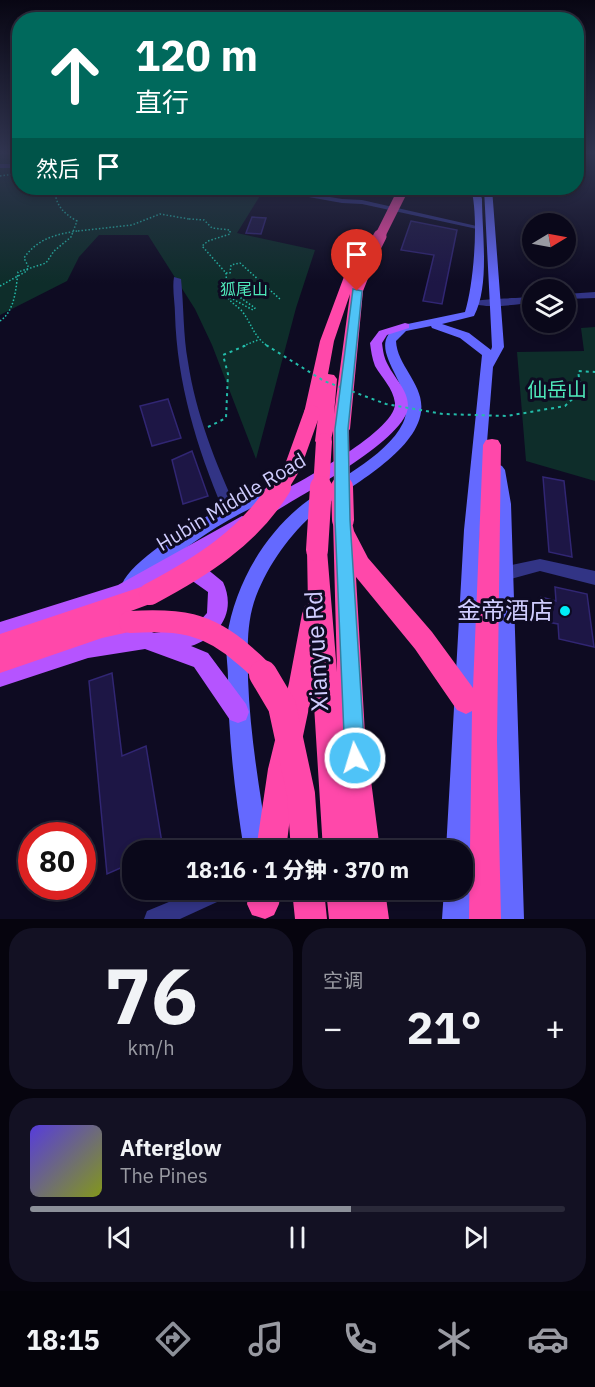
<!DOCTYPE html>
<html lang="zh">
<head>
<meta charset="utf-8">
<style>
  body { margin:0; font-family:"IBM Plex Sans","Noto Sans SC",sans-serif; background:#131123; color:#f1f3f6; height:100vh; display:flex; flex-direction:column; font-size:22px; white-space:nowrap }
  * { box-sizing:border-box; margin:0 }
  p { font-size:20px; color:#999aa2 }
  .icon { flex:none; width:33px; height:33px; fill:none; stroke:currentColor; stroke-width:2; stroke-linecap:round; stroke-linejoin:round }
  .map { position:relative; height:919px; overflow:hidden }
  .sheet { display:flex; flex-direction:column; gap:9px; padding:9px; background:#06040e; flex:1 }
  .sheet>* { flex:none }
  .banner { position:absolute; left:12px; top:12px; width:572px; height:183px; border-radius:24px; box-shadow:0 3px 9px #0003,0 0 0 2px #2a2939; background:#00695c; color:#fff; overflow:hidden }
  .needle { width:39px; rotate:80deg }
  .buttons { position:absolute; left:522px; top:213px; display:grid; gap:12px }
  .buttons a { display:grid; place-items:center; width:54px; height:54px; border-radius:50%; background:#0a081a; box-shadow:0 3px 9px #0003,0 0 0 2px #2a2939; font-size:30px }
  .speed { position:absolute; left:18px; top:822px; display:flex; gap:12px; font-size:30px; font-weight:700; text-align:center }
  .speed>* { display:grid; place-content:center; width:78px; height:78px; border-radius:50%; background:#0a081a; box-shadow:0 3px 9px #0003,0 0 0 2px #2a2939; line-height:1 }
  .speed .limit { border:9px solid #d22; background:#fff; color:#111 }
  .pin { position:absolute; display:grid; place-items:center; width:51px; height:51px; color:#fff; margin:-62px -26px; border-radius:50% 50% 50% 0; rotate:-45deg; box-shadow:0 0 6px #0007 }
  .pin .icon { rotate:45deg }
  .me { position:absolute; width:66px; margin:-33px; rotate:355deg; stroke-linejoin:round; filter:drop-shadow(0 0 4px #0008) }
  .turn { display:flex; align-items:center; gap:21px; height:126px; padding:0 24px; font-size:27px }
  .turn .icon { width:78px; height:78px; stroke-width:2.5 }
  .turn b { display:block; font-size:42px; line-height:51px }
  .then { display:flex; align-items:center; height:57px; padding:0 24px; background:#0003; gap:12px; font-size:22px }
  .big { font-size:45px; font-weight:800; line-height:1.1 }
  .sheet .tile { flex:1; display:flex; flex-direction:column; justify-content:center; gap:9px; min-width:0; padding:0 21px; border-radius:24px; background:#131123 }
  .sheet .dial { align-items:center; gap:0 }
  .dial b { font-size:78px; line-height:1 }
  .song { display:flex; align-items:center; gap:18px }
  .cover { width:72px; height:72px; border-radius:9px; background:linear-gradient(135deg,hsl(250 70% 55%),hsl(70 70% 35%)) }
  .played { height:6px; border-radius:3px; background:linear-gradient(90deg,#8c9099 60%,#2a2939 60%) }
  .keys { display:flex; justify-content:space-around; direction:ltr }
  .heat { display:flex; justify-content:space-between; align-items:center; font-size:33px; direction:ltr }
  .sheet .tiles { flex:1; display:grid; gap:9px; grid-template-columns:1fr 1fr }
  .tile:last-child { grid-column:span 2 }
  .trip { position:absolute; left:122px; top:840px; width:351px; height:60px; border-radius:24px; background:#0a081a; box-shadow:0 3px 9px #0003,0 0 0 2px #2a2939; font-weight:800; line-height:60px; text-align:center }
  .tabs { display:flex; height:96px; justify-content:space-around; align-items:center; background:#04030a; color:#999aa2 }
  .tabs .icon { width:42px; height:42px }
  .tabs .active { color:#8c9099 }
  .tabs b { font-size:27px; color:#f1f3f6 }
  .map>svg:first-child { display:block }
</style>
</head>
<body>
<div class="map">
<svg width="595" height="919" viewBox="0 0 595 919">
  <rect width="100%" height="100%" fill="#0e0b22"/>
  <path fill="#0e2d2a" d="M0 154H19L20 188H261L263 191 237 233 315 250 296 308 256 459 212 345 195 309 148 235H99L79 257 67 281 0 315Z
    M595 327V481L526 461 517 352 584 351 581 328Z"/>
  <path fill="#1d1645" stroke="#312673" stroke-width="1.5" d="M252 217 266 218 261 234 246 233Z
    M411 221 457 230 442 304 423 301 434 255 401 250Z
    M168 399 181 438 152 446 140 406Z
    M192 451 208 496 183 504 172 460Z
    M543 477 564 481 572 557 549 552Z
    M555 587 587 594 594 647 559 639 558 624 542 621 541 597 556 601Z
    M112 673 122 756 146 746 163 849 130 850 132 863 107 874 89 681Z"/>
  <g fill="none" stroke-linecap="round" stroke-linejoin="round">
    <path stroke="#23bcaa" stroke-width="1.5" stroke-dasharray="1.5 2" stroke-linecap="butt" d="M0 176 15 174
      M78 231 132 225 160 214 189 219
      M226 273H230L231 265 240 263 281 300
      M0 321C15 311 16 288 18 272L46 263 54 251 71 237 77 221C63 213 55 205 55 188
      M243 346 258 340"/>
    <path stroke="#23bcaa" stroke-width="2" stroke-dasharray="3 4" stroke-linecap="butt" d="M581 391 578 371 595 372
      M208 427 226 418 228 374 223 355 247 345"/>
    <path fill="#323485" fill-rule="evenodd" d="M0 164H20V168H0Z
      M277 188 342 199 362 200 481 227 477 229 362 204 342 203 281 192Z
      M174 277 181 279C184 307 183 335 188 362 196 415 216 464 238 512L236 516 231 517 226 516 224 512C197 448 177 384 175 314 175 303 172 288 174 277Z
      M595 292V298L566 299V294Z
      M532 297V303C516 304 484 310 471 302 475 299 521 298 532 297Z
      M540 559 595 571V585L540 571 507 580 502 578 500 573 502 568 507 566Z
      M198 890H232L228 897 180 919H144L147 911Z"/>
    <path fill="#6469ff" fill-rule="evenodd" d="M471 188H479L482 199C482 233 490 286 474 316L442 324 469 333 491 350 492 347 484 188H492L504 347 493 367 480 530 472 850 468 859 462 861V850H446L464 530 482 355 460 338 432 328 431 326 406 331 396 341C397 366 425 385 421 412 415 455 342 490 311 516 286 539 265 570 254 602 246 628 248 652 248 679 250 736 260 793 269 850H244C235 794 228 736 228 678 228 665 225 651 227 637 234 588 262 537 302 505 331 482 386 458 403 423 420 386 360 349 398 326L465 312C474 283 479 217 471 188Z
      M497 464 502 466 505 470 511 504 524 919H496L497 586 495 504 489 470 492 466Z
      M279 484 285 486 287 490 285 494C241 509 199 537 163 565 152 573 144 587 131 592L125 590 122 584C138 549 242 494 279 484Z
      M462 879 466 881 470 890V919H442L444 890H462Z"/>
    <path fill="#b554ff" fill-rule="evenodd" d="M405 323 409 324V328L387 335 382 343C383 351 384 358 388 365 395 379 408 390 408 406 408 438 303 494 276 511L270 513 264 511 262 506 264 501C290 487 397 432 395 403 393 388 382 378 375 366 372 358 371 351 370 343L379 331Z
      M242 516 248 518 250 523 248 528 192 561 201 564 223 582C237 612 219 637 191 646L208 653 246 704 249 712 246 720 238 723 230 720 194 667 145 649 88 658 0 687V667L88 638 145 629 154 633 188 628 198 623 207 613 208 592 177 570 130 598 0 642V622L118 585Z"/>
    <path fill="#ff48aa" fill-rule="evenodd" d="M375 243 381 246 363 291 350 429 347 433 341 435 333 431 330 445 324 447 318 445 315 441 318 417H306L304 413 320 341 345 274 351 270 355 271 357 274 354 283 369 246ZM350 294 334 414 337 379 334 375 328 374 334 341Z
      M492 439 498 440 501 445 497 741 501 919H469L472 711 466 714 457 710 415 649 356 577 365 734 380 850H323L313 689 296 769 286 850H256L268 769 289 683 302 614 305 606 308 605 307 550 310 544 317 541 324 544 327 550 337 672 333 520 336 514 343 512 350 514 354 531 368 558 432 632 473 688 483 445 486 440Z
      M150 584 158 587 161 594 158 601 131 611 138 614 142 622 138 630 102 638 0 673V634Z
      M249 890H281L279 904 274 915 265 919 252 915 247 904Z
      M292 890H324L327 919H295Z
      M326 890H385L389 919H329Z"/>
    <path stroke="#23bcaa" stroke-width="1.5" stroke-dasharray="1.5 2" stroke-linecap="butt" d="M189 219 204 220 212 228 230 230V234L208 241 202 246 226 273 227 288 255 308 253 310 227 296C231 303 236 305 241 310 252 323 253 337 268 346
      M0 286 27 271 28 266 24 258C37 239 56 234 78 231"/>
    <path stroke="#23bcaa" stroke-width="2" stroke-dasharray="3 4" stroke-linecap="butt" d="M266 345 324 381 386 404 443 414 507 416 565 406 581 391"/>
    <path stroke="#ff48aa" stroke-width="10" d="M379 238 404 188"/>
    <path stroke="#ff48aa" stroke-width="13" d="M375 246 380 236"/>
    <path stroke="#ff48aa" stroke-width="16" d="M341 429 342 489
      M279 489 293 466 312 413
      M321 489 324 441"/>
    <path stroke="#ff48aa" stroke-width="22" d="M342 487 343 520
      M317 550 321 487
      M150 594C201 567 249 537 280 487
      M130 622C178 619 207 622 244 655 251 661 259 667 264 675"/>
    <path stroke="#ff48aa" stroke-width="28" d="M263 674 282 706 301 794 305 850"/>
  </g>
  <linearGradient id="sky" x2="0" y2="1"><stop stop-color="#080613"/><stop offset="0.54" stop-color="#30344f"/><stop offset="1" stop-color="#30344f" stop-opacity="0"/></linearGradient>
  <rect width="595" height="283" fill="url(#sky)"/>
  <path fill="#4fc3f7" stroke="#337fa1" stroke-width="1.5" d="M353 289 362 291 348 429 350 520 365 758 362 765 355 768 348 765 345 758 335 520V429Z"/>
  <circle fill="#00edf8" stroke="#0e0b22" stroke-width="2" cx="565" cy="611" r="6"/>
  <g text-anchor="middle" stroke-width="6" stroke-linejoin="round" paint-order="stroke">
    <g font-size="16" fill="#4fe9ba" stroke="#0e0b22">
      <text x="244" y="295">狐尾山</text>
    </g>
    <g font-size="20" fill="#4fe9ba" stroke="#0e0b22">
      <text x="557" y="397">仙岳山</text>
    </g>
    <g font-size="20" fill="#d0cdff" stroke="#0e0b22">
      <text transform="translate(231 502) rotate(-31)" y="7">Hubin Middle Road</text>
    </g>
    <g font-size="24" fill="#d0cdff" stroke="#0e0b22" text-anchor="end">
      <text x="553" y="619">金帝酒店</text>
    </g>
    <g font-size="24" fill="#d0cdff" stroke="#0e0b22">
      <text transform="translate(317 651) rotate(-93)" y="8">Xianyue Rd</text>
    </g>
  </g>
</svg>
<div class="buttons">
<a><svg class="needle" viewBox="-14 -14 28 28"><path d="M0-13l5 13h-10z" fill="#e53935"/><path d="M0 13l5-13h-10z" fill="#999aa2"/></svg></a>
<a><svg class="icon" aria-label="layers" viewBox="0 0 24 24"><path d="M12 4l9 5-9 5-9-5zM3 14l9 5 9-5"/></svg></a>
</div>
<div class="speed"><div class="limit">80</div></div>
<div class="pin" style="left:357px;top:291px;background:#d93025"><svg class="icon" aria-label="arrive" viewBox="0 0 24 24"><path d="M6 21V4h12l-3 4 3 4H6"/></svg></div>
<svg class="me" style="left:355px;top:758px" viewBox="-20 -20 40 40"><circle r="17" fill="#4fc3f7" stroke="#fff" stroke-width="3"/><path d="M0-11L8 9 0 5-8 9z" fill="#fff"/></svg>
<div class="trip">18:16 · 1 分钟 · 370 m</div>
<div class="banner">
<div class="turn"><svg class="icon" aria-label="ahead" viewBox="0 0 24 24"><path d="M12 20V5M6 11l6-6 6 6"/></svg><div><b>120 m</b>直行</div></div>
<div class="then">然后<svg class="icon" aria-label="arrive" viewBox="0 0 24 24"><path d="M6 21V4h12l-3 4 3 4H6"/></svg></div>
</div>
</div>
<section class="sheet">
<div class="tiles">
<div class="tile dial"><b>76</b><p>km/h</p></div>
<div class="tile"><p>空调</p>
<div class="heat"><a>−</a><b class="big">21°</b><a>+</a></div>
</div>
<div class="tile">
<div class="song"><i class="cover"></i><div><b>Afterglow</b><p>The Pines</p></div></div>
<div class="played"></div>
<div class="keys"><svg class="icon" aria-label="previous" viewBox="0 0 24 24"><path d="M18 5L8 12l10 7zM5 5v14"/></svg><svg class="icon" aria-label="pause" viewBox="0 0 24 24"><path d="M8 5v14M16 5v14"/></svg><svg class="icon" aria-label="next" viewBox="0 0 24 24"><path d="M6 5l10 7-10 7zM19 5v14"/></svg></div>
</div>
</div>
</section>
<nav class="tabs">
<b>18:15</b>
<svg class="icon active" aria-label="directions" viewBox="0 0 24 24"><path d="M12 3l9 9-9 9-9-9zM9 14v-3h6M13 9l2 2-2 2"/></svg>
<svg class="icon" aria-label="music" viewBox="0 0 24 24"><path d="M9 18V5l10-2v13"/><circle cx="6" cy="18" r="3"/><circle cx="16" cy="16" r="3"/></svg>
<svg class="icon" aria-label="phone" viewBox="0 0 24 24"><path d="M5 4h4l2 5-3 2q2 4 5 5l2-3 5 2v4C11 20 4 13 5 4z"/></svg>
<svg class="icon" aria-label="climate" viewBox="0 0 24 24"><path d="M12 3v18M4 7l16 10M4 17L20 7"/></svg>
<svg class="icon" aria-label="car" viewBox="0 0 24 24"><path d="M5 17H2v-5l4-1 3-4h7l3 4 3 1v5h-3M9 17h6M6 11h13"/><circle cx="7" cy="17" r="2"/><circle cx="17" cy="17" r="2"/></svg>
</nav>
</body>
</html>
